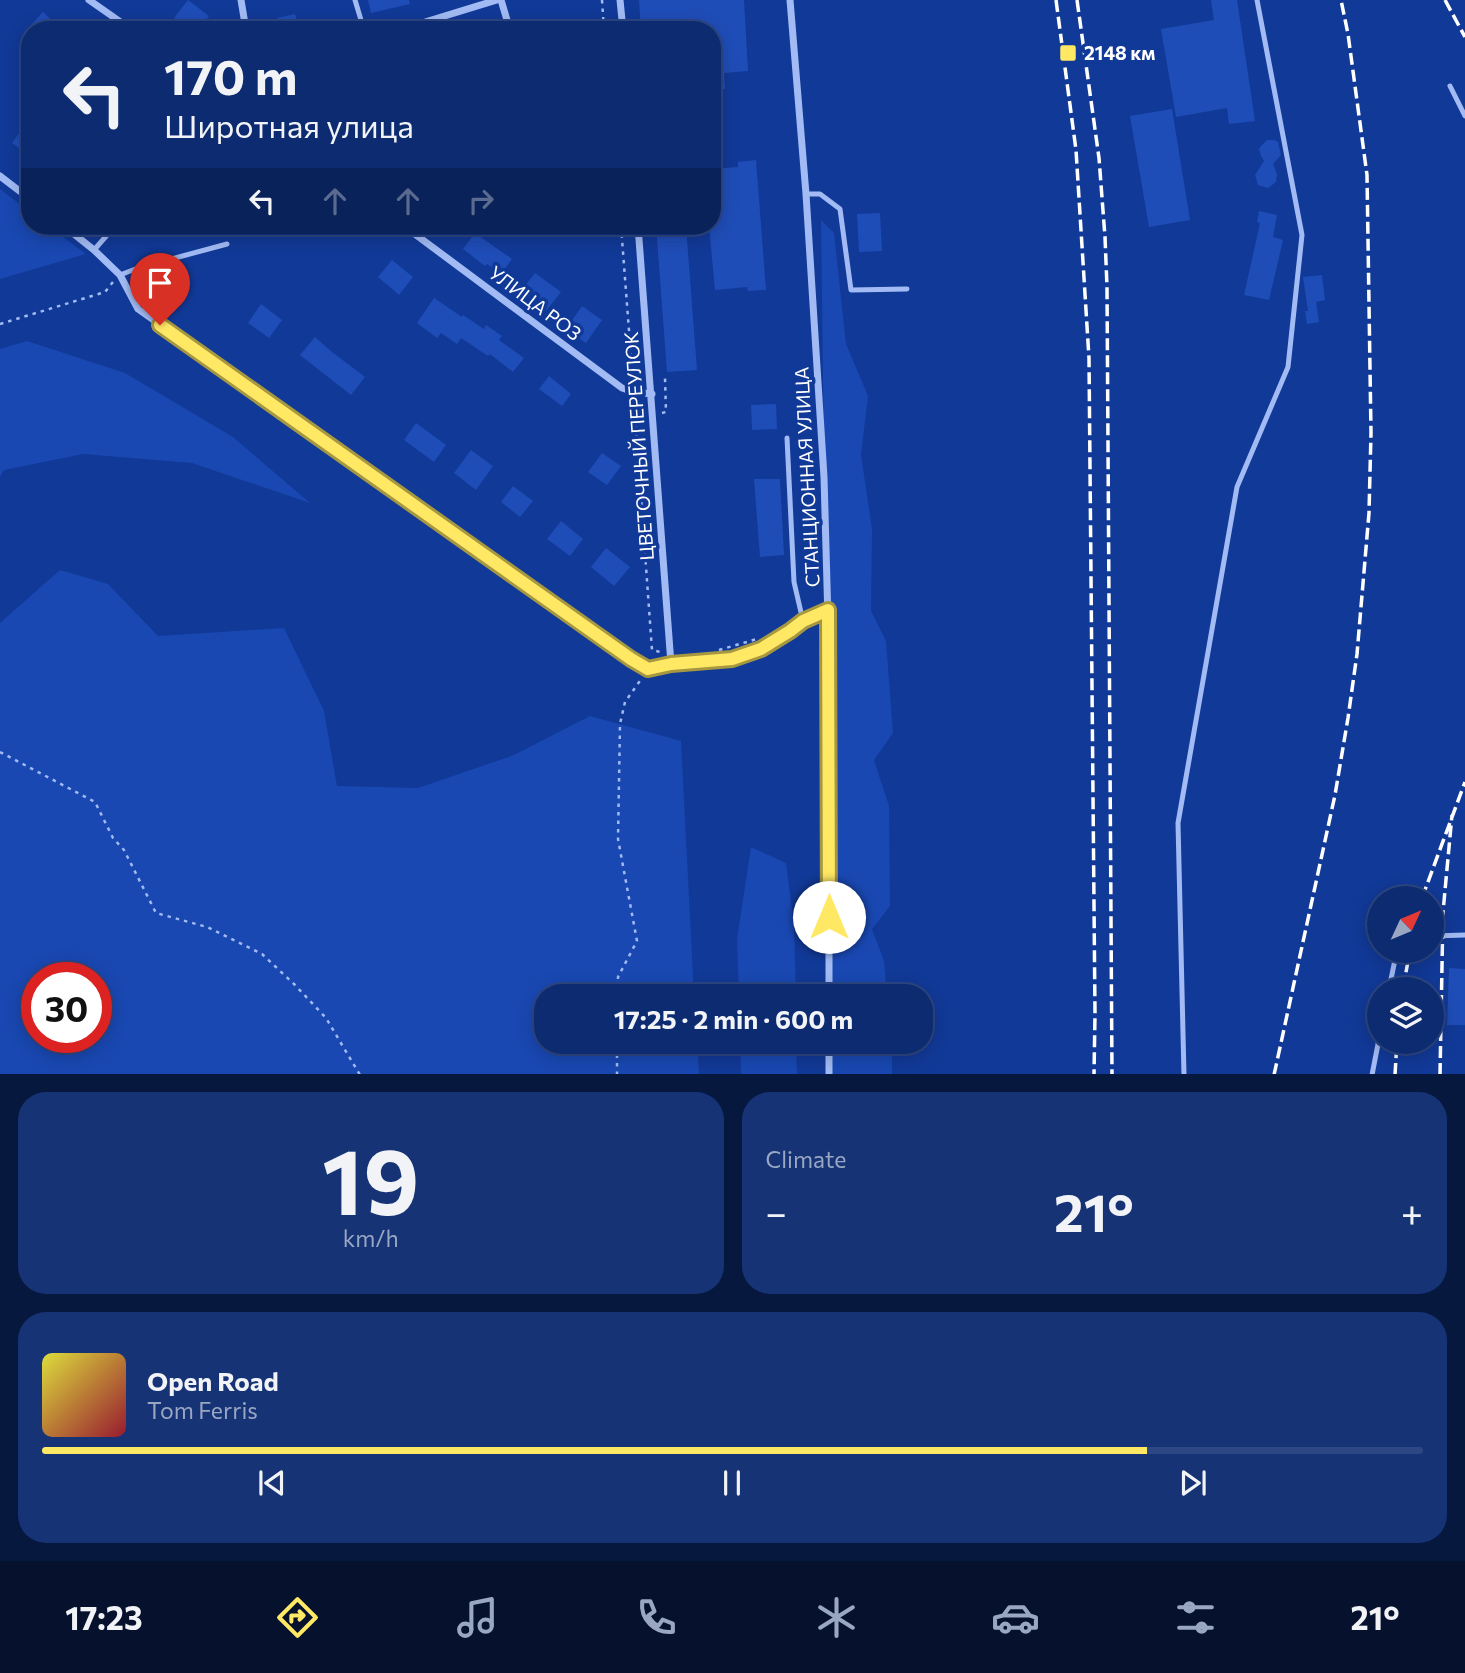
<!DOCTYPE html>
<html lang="en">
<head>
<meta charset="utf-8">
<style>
  body { margin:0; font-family:Commissioner,sans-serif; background:#163376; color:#f1f3f6; height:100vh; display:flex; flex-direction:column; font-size:26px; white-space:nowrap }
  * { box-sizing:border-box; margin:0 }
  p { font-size:23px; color:#9aa7c3 }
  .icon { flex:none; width:38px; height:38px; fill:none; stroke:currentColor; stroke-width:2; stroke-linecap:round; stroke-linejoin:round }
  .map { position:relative; height:1074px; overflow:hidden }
  .drawer { display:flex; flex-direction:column; gap:18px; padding:18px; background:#07183e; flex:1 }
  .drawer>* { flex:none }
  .top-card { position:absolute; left:21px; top:21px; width:700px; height:214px; border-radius:28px; box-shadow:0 4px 18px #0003,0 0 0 2px #2d4784; background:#0d2b71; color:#f1f3f6; overflow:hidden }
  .needle { width:46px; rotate:46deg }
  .buttons { position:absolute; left:1367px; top:886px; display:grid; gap:14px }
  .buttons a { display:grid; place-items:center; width:77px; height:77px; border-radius:50%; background:#0d2b71; box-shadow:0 4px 18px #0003,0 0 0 2px #2d4784; font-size:35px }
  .speed { position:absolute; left:21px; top:962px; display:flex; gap:14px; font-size:35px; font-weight:700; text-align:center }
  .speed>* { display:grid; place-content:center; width:91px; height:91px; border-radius:50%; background:#0d2b71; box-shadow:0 4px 18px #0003,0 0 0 2px #2d4784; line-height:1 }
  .speed .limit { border:10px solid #d22; background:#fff; color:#111 }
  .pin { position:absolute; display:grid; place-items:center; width:60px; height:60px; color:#fff; margin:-72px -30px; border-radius:50% 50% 50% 0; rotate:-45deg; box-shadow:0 0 7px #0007 }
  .pin .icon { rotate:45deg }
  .me { position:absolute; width:77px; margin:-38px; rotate:0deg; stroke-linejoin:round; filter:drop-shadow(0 0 5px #0008) }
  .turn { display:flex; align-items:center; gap:24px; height:147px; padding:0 28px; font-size:32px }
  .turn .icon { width:91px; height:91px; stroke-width:2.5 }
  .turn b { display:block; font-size:49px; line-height:60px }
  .lanes { display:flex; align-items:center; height:66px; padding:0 28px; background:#0003; justify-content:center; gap:35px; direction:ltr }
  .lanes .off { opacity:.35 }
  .big { font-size:52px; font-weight:700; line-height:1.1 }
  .drawer .card { flex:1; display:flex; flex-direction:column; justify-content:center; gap:10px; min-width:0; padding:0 24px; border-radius:28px; background:#163376 }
  .drawer .dial { align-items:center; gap:0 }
  .dial b { font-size:91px; line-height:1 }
  .song { display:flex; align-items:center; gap:21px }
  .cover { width:84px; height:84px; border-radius:10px; background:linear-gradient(135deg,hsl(60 70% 55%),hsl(350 70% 35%)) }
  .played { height:7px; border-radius:4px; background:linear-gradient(90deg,#ffe864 80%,#2d4784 80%) }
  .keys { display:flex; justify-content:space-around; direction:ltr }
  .heat { display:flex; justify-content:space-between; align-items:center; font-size:38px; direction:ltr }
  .drawer .tiles { flex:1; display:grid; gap:18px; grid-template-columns:1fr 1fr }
  .card:last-child { grid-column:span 2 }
  .trip { position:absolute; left:534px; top:984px; width:399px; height:70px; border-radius:28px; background:#0d2b71; box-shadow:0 4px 18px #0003,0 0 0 2px #2d4784; font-weight:700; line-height:70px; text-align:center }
  .menu { display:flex; height:112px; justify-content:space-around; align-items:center; background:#05112d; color:#9aa7c3 }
  .menu .icon { width:49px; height:49px }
  .menu .current { color:#ffe864 }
  .menu b { font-size:32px; color:#f1f3f6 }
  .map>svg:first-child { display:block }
</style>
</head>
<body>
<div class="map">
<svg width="1465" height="1075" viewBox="0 0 1465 1075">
  <rect width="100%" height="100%" fill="#113997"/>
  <path fill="#1948b2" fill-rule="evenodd" d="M0 189 30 212V226H48L86 254 0 279Z
    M821 220 834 233 846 344 868 396 861 455 872 529 871 611 886 641 893 733 874 760 889 806 890 906 872 929 884 961 887 996H831Z
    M27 341 125 373 233 437 310 503 192 463 83 454 4 470 0 477V349Z
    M60 570 108 584 158 636 284 628 324 711 337 786 418 788 514 755 590 716 681 741 694 996H546V1041H697L699 1074H0V623ZM37 978H96V1038H37Z
    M751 847 786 863 794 925 796 996H739L737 939Z
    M740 1041H796L797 1074H741Z
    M832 1041H892V1074H832Z"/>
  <path fill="#1f4db7" d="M188 0 209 16 199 30H190L174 18Z
    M368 0H409L410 4 371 13Z
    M639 0H744L748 71 724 73 725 89 712 90V30H641Z
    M1211 0H1237L1255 121 1229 124 1227 108 1176 117 1161 29 1214 20Z
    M43 12 62 30H37L31 25Z
    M295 14 299 30H279L277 18Z
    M1172 109 1190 220 1149 227 1130 116Z
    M30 118V156L12 143Z
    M1267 140H1274L1278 142 1281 155 1273 164 1277 174 1276 182 1268 188 1258 185 1255 175 1264 161 1261 156 1259 149 1261 146Z
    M756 160 766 290 748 291 747 287 715 290 709 226H712V169L738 167V162Z
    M1259 211 1277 215 1273 237 1283 240 1269 300 1244 295 1260 223 1257 222Z
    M880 213 882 251 859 252 857 214Z
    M656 226H686L697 370 667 372Z
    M475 233 512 259 501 274 487 264 485 266 463 249Z
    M392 260 413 277 399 295 378 277Z
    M535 273 561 292 545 312 520 292Z
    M1322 275 1325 300 1316 302 1319 322 1307 324 1305 311H1308L1303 277Z
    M434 298 462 317 463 315 484 329 486 325 502 336 499 340 524 358 513 372 490 354 488 356 461 338 457 344 441 333 437 338 417 323Z
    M261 304 282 320 269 338 248 323Z
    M582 306 602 320 586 343 566 329Z
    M315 337 332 352 365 377 351 395 300 355Z
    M549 376 571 394 562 406 539 389Z
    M776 404 777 429 752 430 751 405Z
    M416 423 446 445 434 462 404 440Z
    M471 450 493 466 476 490 454 473Z
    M602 453 621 466 607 485 588 472Z
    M754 479H780L784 555 760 557Z
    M513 486 533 501 520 517 501 502Z
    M561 521 583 539 570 556 547 539Z
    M606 548 630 567 614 586 591 567Z
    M1449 968 1465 969V1025H1447Z"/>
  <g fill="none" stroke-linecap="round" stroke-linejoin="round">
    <path stroke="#a2bbf4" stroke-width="2.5" stroke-dasharray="3.5 5" stroke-linecap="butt" d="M602 0 604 30
      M621 226 633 383
      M0 324 105 292 113 282
      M634 400 652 650 660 652
      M662 413 666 412 665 378
      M719 650 757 639
      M0 752 95 802 113 838 124 850 156 913 207 927 262 954 295 985 326 1018 360 1075
      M618 996V977L637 941 618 839 620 724 625 702 642 678
      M617 1075V1041"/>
    <path stroke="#a2bbf4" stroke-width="5" d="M355 0 364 30
      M1450 86 1465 116
      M806 194H820L840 209 851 290 907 289
      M94 250 115 226
      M120 275 138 268 227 244
      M787 438 794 582 803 621
      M1432 936 1465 935
      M1389 989 1397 950
      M1184 1075 1178 823 1237 487 1288 367 1302 235 1257 0
      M1372 1075 1379 1039"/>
    <path stroke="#a2bbf4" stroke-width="7" d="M89 0 132 30
      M241 0 246 30
      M501 0 510 30
      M620 0 623 30
      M790 0 806 194 824 477 829 656V996
      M399 30 497 0
      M0 176 30 199
      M64 226 94 250 120 275 138 309 631 659 648 669 671 664 732 659 761 649 790 631 803 621 828 610
      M404 226 622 388 634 392 652 394
      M638 226 671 664
      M829 1041V1075"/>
    <path stroke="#fff" stroke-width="3.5" stroke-dasharray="12 5" stroke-linecap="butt" d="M1056 0 1076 150 1089 358 1095 1014 1094 1075
      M1077 0 1099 158 1105 237 1107 287 1112 1075
      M1445 0 1465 37
      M1422 898 1465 782
      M1403 989 1410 950
      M1274 1075 1335 795 1348 718 1357 654 1369 513 1371 433 1367 175 1348 34 1341 0
      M1395 1075 1397 1041
      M1440 1075 1443 912 1452 815"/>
  </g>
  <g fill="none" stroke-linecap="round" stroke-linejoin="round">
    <g stroke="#a69741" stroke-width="18">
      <path id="route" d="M160 325 631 659 648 669 671 664 732 659 761 649 790 631 803 621 828 610 829 917"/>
    </g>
    <use href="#route" stroke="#ffe864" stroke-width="12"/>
  </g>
  <rect fill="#ffe864" stroke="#113997" stroke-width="2.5" x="1059" y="44" width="18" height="18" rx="3.5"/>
  <g text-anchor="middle" stroke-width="7" stroke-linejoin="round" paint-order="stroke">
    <g font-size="19" font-weight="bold" fill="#fff" stroke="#113997" text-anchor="start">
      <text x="1084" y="60">2148 км</text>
    </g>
    <g font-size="19" fill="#fff" stroke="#113997">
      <text transform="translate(535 303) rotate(37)" y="7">УЛИЦА РОЗ</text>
      <text transform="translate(639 446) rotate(-94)" y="7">ЦВЕТОЧНЫЙ ПЕРЕУЛОК</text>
      <text transform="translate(807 477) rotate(-93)" y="7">СТАНЦИОННАЯ УЛИЦА</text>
    </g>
  </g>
</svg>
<div class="buttons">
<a><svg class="needle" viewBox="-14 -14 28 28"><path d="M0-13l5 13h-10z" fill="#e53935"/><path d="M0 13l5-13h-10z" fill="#9aa7c3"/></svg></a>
<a><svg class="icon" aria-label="layers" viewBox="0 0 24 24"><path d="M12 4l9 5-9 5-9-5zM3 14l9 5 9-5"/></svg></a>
</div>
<div class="speed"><div class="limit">30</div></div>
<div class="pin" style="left:160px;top:325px;background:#d93025"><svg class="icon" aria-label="arrive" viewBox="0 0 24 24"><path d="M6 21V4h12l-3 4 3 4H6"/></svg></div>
<svg class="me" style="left:829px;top:917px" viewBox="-20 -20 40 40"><circle r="19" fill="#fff"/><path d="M0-13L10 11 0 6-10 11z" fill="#ffe864"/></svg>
<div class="trip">17:25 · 2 min · 600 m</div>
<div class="top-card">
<div class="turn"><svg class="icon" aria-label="left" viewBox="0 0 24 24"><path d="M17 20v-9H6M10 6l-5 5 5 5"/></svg><div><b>170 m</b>Широтная улица</div></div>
<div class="lanes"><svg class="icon" aria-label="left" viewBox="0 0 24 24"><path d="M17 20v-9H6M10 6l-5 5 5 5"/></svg><svg class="icon off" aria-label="ahead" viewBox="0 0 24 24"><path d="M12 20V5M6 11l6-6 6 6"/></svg><svg class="icon off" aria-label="ahead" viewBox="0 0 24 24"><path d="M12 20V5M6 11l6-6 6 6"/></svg><svg class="icon off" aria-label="right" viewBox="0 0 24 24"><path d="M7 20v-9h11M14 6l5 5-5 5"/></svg></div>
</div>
</div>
<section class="drawer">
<div class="tiles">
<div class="card dial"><b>19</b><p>km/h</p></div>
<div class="card"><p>Climate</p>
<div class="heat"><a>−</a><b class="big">21°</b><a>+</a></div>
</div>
<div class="card">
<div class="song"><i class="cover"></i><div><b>Open Road</b><p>Tom Ferris</p></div></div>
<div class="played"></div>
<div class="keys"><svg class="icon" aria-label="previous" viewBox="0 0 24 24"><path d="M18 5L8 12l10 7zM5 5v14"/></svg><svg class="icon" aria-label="pause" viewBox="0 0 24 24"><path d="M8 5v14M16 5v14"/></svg><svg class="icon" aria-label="next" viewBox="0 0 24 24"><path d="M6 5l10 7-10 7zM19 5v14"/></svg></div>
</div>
</div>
</section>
<nav class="menu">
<b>17:23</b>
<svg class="icon current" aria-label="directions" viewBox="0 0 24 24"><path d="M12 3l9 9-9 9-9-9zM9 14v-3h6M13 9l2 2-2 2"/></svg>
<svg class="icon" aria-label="music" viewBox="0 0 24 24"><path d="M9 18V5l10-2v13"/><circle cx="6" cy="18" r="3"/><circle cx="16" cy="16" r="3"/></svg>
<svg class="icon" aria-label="phone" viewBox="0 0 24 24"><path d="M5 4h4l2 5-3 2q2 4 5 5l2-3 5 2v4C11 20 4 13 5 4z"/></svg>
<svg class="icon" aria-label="climate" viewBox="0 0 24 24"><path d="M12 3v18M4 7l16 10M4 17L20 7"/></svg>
<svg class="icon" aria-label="car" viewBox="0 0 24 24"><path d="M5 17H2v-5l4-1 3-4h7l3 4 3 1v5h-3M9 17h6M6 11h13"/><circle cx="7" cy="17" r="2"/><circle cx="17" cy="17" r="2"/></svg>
<svg class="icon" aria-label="filters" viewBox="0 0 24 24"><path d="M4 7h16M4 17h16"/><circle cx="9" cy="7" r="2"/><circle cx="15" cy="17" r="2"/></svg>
<b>21°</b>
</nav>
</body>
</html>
